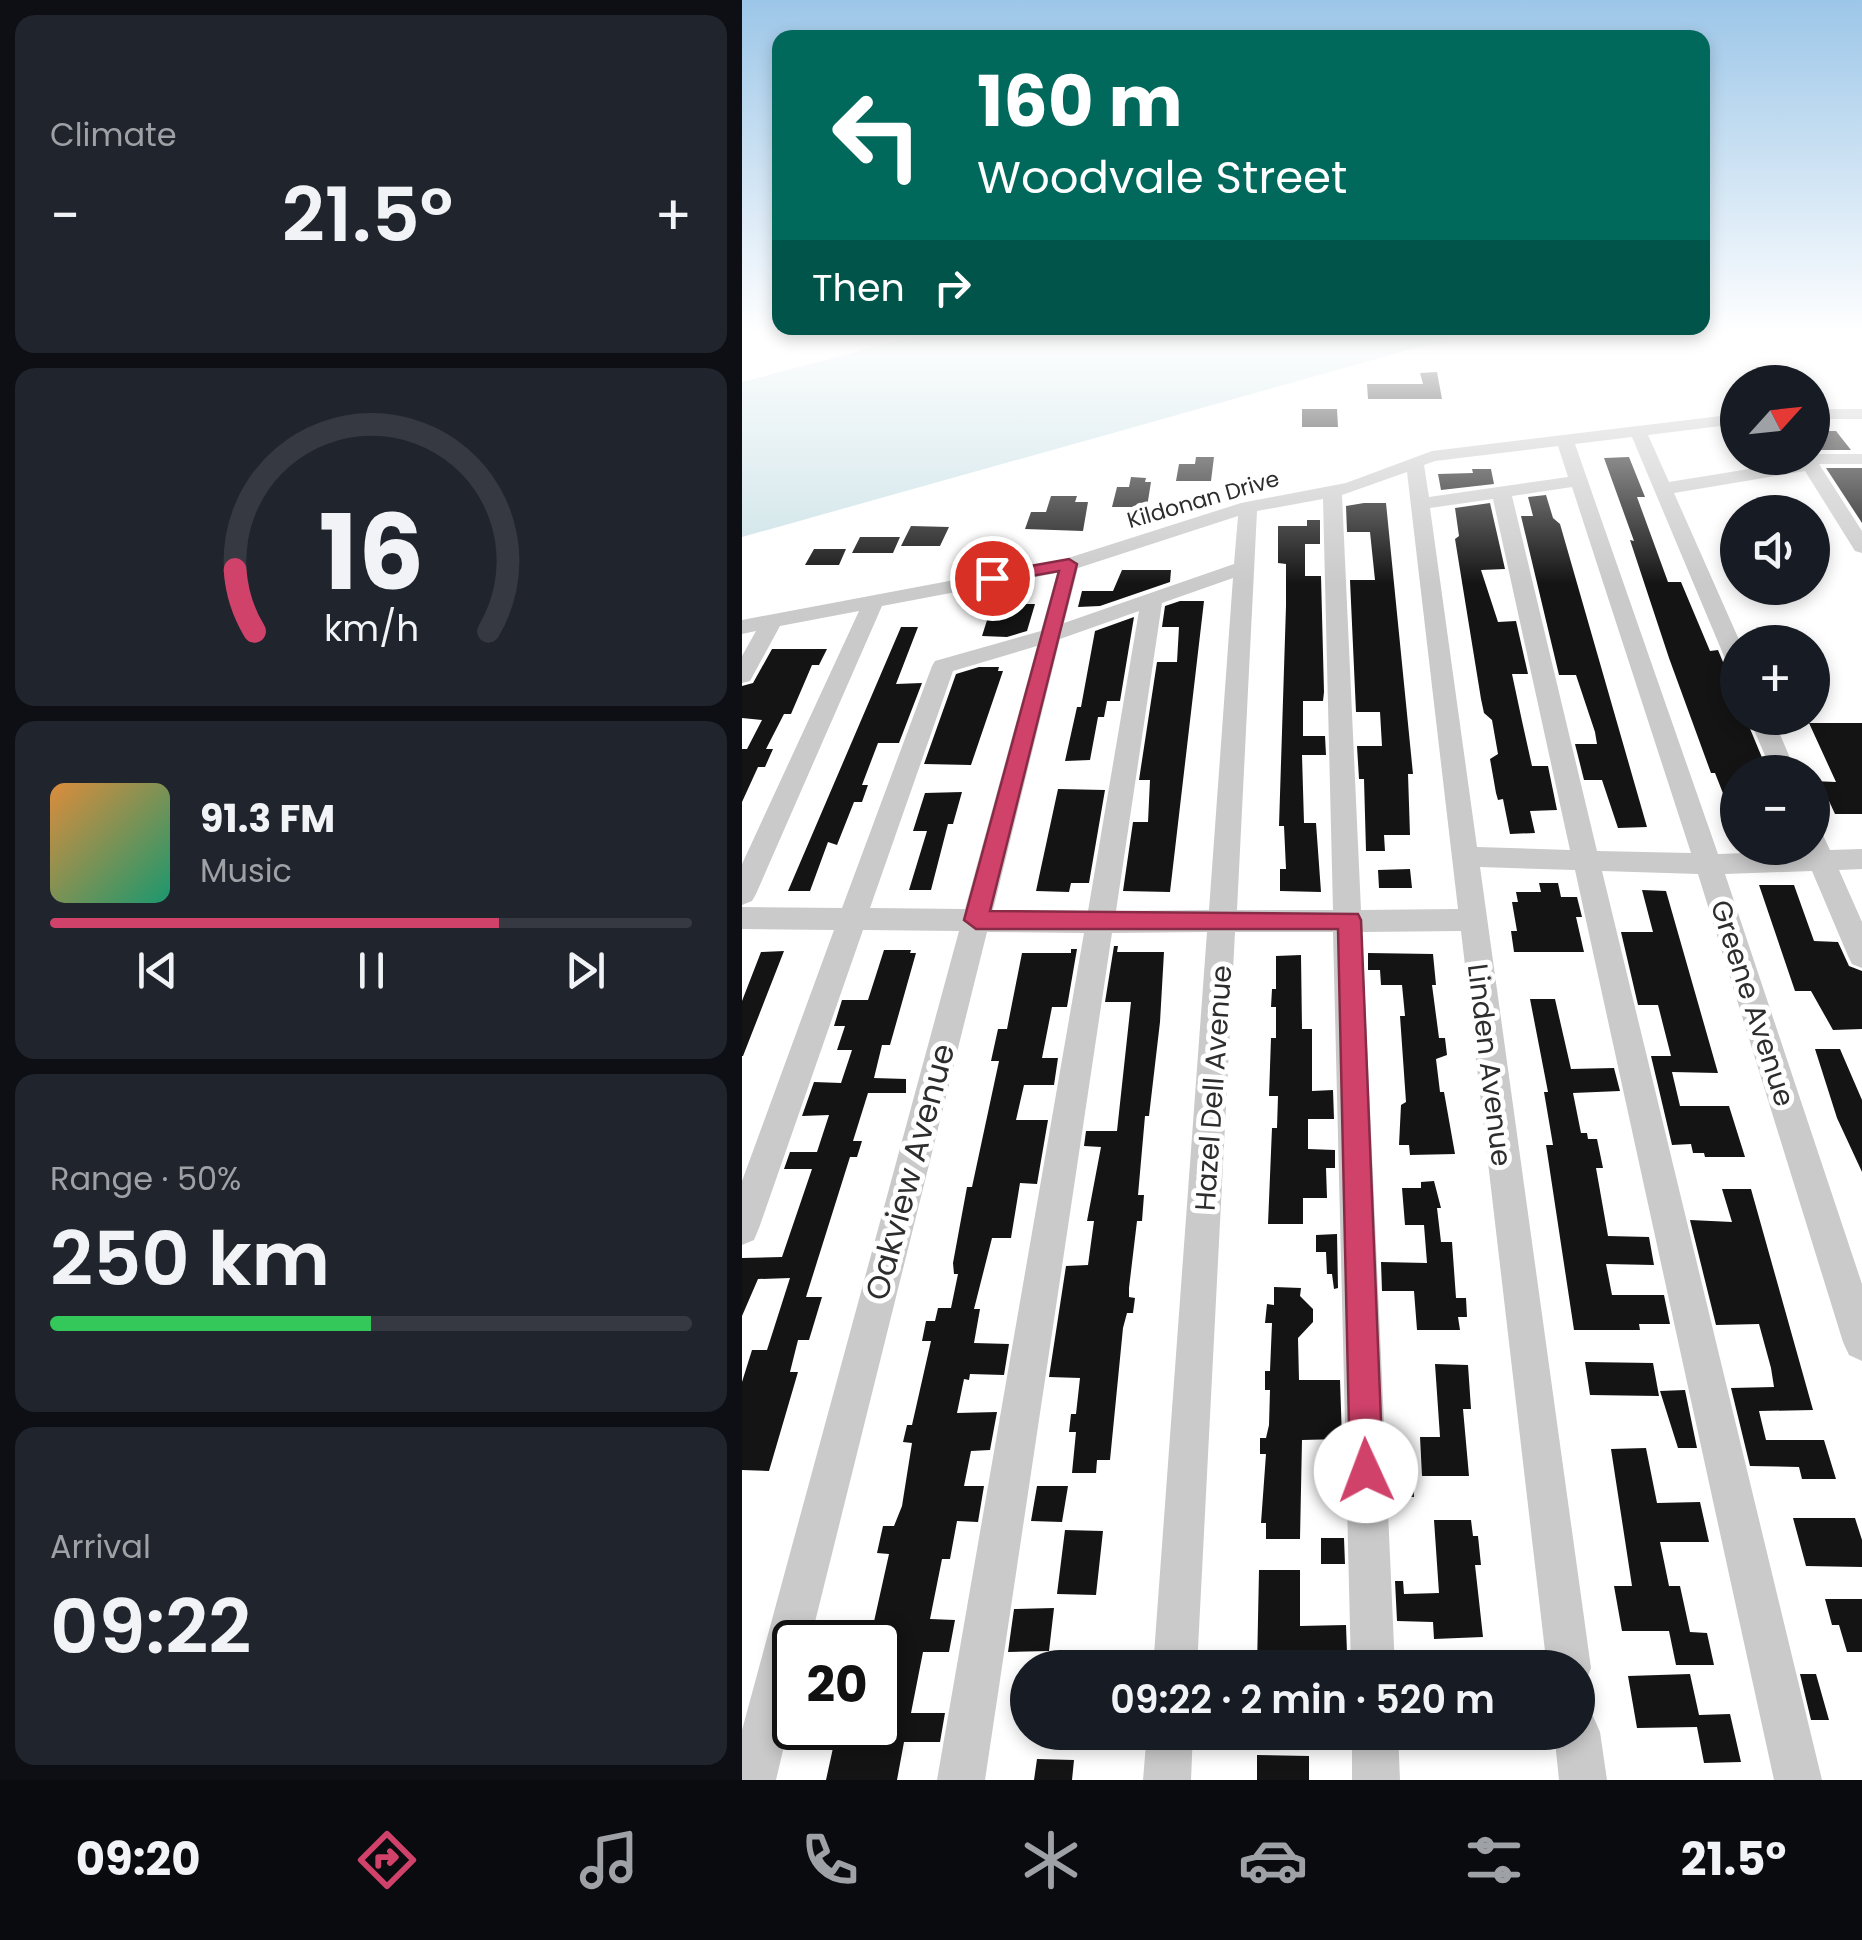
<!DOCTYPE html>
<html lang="en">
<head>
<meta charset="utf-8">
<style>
  body { margin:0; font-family:Poppins,sans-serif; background:#20242c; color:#f1f3f6; height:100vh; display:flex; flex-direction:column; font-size:38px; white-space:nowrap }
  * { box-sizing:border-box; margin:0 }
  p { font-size:32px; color:#9ea1a6 }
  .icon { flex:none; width:55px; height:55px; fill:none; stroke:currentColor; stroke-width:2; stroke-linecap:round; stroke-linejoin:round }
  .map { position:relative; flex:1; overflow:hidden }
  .drawer { display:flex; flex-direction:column; gap:15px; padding:15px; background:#0d0f14; width:742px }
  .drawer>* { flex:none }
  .hud { position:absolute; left:30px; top:30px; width:938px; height:305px; border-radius:20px; box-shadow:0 5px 15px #0003; background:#00695c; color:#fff; overflow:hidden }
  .needle { width:65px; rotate:63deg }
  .tools { position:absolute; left:978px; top:365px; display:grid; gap:20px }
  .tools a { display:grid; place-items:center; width:110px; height:110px; border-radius:50%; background:#171b24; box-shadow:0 5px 15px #0003; font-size:50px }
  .speed { position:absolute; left:30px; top:1620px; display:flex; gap:20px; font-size:50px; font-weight:700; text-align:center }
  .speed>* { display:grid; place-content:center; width:130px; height:130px; border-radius:50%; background:#171b24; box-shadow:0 5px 15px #0003; line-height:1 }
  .speed .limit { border:5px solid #111; border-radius:15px; background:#fff; color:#111 }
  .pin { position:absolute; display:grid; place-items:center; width:85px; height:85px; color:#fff; margin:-42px; border:5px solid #fff; border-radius:50%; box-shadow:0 2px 10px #0007 }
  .me { position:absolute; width:110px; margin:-55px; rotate:358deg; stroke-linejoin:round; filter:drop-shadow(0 0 8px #0008) }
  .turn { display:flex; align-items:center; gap:35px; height:210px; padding:0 40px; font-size:45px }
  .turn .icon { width:130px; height:130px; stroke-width:2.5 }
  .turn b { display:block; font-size:70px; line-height:85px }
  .then { display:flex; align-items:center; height:95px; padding:0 40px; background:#0003; gap:20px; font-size:38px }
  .big { font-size:75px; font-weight:600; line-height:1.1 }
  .drawer .card { flex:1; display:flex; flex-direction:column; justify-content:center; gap:15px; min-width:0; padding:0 35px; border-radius:20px; background:#20242c }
  .drawer .dial { align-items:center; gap:0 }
  .dial svg { height:260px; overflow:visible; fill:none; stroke:#363941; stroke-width:7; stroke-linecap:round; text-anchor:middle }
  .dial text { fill:#f1f3f6; stroke:none }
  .song { display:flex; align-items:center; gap:30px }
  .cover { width:120px; height:120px; border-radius:15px; background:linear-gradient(135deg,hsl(30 70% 55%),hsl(160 70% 35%)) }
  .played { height:10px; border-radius:5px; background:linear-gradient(90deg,#d1426b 70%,#363941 70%) }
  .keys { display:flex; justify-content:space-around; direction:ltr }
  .heat { display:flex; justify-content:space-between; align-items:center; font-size:55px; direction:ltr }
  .charge { height:15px; border-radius:8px; background:linear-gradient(90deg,#34c759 50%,#363941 0) }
  .trip { position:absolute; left:268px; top:1650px; width:585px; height:100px; border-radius:50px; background:#171b24; box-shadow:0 5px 15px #0003; font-weight:600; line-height:100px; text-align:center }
  .dock { display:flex; height:160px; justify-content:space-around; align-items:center; background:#090b0e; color:#9ea1a6 }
  .dock .icon { width:70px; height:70px }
  .dock .current { color:#d1426b }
  .dock b { font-size:45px; color:#f1f3f6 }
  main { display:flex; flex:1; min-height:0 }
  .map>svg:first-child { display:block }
</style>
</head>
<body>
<main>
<section class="drawer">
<div class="card"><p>Climate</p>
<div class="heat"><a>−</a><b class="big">21.5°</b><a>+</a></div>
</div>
<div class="card dial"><svg viewBox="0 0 100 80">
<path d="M14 69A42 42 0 1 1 86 69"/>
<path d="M14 69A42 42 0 0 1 8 50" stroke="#d1426b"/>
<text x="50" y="56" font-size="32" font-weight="700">16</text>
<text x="50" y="72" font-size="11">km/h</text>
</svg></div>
<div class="card">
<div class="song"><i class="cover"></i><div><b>91.3 FM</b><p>Music</p></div></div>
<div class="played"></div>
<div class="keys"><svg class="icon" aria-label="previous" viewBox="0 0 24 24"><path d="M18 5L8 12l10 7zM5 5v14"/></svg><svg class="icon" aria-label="pause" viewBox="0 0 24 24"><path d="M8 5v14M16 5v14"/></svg><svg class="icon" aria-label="next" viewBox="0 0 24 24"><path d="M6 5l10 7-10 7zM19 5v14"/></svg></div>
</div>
<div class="card"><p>Range · 50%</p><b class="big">250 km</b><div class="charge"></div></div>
<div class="card"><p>Arrival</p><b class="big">09:22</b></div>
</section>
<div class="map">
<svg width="1120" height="1780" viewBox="0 0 1120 1780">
  <rect width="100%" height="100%" fill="#fff"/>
  <path fill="#cbe2e7" d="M178 335H720L0 537V382Z"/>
  <path fill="#141414" d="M695 372 700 399H626L625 384H681L678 373Z
    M560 409H595L596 427H560Z
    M1070 431H1094L1109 450H1070Z
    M454 457H472L469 481H434L437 464H453Z
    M887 457 903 497H895L926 582H939L968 651 976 650 981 662 989 668 995 681V719H1004L1026 772H995V829L973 773H969L927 658 888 540 892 541 862 458Z
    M1084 468H1120V523Z
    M730 469H749L752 484 699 490 696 474 731 473Z
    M389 477 404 478 403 482H409L405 507H370L375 487H387Z
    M804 495 811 518 818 524 905 827 876 828 860 780H842L833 744H855L853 732 834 675H817L779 516H791L786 497Z
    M309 496H335L333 502H346L341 531 283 529 289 512H304Z
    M622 503H644L671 774H666L668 835H642L643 851H624L622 779H617L615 746H640L638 712H614L608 580H633L628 532H605L604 506Z
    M748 503 763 569 739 570 756 622 774 621 786 674H770L780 721 790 766H806L815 810 788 811 793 833 768 834 761 799 756 800 754 793 748 759 756 754 750 720 742 713 739 699 713 539 717 536 713 508Z
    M565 520H578V544H563V576H579L582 692 581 701H561V736H583L584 755H560L562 823H574L579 892 538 891V869H544L542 826H537L544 606V564L536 563V526H565Z
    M169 526 207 527 198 546H159Z
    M118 537H158L151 553H110Z
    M72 549H104L97 565H63Z
    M380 570H429L428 582 358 606 336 607 340 591H371Z
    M438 601H462L428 892 381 891 391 822H406L408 780H397L415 662H435L437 627H420L423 606Z
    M277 604H293L285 631 265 637 240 636 247 614 275 610Z
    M392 617 378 701H365L362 717H356L348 760 323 761 335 707H339L353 631Z
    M159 627H176L154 684 180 683 157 743H136L120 785H126L120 802H112L95 845 86 842 68 891H46Z
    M30 649H85L77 665H70L49 714H42L24 749H31L23 767H16L0 802V749H5L20 720 0 718V686L11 683Z
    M237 667H257L256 671H261L229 765 182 764 214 674Z
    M1067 723H1120V814H1093L1087 801H1078L1070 781 1094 782Z
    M316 789 363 790 347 883H329L327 892 294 891Z
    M220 792 211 824H206L189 890H167L185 831H171L183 793Z
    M668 869 670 888H637L636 870Z
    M797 883H816L819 897H835L840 917H834L842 952H772L769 931H775L770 902H776L774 892H799Z
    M1017 885H1052L1072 941 1096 942 1107 966 1120 971V1029L1091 1030 1069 991H1053Z
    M900 890 924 891 976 1073 930 1072 938 1106H987L1003 1157H963L962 1153H951L949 1144 930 1145 909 1056H929L916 1005H896L879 932H911Z
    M372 946H376L375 952H422L418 1022 407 1116H403L396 1195H402L400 1221H395L387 1288V1297L393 1298 391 1313H385L381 1328 368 1460H355L354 1473H330L334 1432H327L329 1414H334L338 1378 307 1377 324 1266 346 1265 352 1221H345L359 1147 342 1146 344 1131H375L389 1002H363Z
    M329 949H335L325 1007H310L300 1058H316L312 1085H282L274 1120H306L295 1184 278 1183 269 1238H250L232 1309H238L232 1343 267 1344 262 1375 228 1374 227 1380 222 1379 215 1413 255 1412 248 1450 229 1451 222 1486H242L236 1522 215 1521 208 1559H200L188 1619 213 1620 207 1652H181L169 1713H203L198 1742H162L155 1780H84L91 1748 138 1749V1627L131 1626 147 1554 135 1553 141 1526H152L160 1506 170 1443 161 1442 165 1425H170L189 1341H180L184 1321H193L196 1308H209L216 1274H212L211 1263 220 1214 225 1187H230L257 1061H249L256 1029H265L280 953H329Z
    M142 950H169L168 953H174L148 1045H140L132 1078 164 1079V1093H126L111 1141H120L115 1157H108L64 1297H80L67 1340H56L48 1372H56L27 1471 0 1470V1382L10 1350H25L48 1278 16 1279 0 1316V1258L40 1257 70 1169H42L48 1152H75L87 1115 60 1116 72 1082 99 1083 110 1050H95L103 1026H92L100 1000H126Z
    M42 951 1 1056H0V1001L19 952Z
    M626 953 691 954 694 985H690L697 1038H703L705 1055 694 1059 698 1092H702L713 1154 668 1155 667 1145H657L659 1105 664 1102 658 1016H663L660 985H639L638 970H626Z
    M559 955 560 1029H570V1091L591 1090 592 1119H566V1149L593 1150V1168H584L585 1198H561V1224H526L530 1128H535L536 1096H527L529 1038H534V1007H529L530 989H534V956Z
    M788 999H813L829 1069 872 1068 878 1091 831 1093 839 1133H845L846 1139H855L861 1168H854L866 1236 907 1237 912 1265 864 1264 870 1295H922L928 1324H897L898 1330H832L804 1145H811L802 1092H806Z
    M1073 1049H1098L1120 1100V1172L1095 1118Z
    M692 1181 699 1208H695L699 1242H710L714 1298H724L725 1317H716L718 1330H675L672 1291H640L639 1262 685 1263 682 1225H663L660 1188H679V1182Z
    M980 1189H1009L1071 1410 1017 1411 1024 1440H1082L1094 1479H1060L1057 1467 1008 1466 989 1388 1032 1387 1029 1368 1017 1324 974 1325 948 1220 990 1222Z
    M595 1234 596 1288 592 1289 590 1274H585L584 1252H574V1235Z
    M532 1287 559 1288 558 1296 571 1309V1322L556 1338 557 1380H598L600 1439 560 1440 558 1539H524V1523H519L524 1454H518V1438H524L527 1425 528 1390H523V1371H528L530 1323H523L525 1304 532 1305Z
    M843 1362 911 1363 917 1396 848 1395Z
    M693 1364 726 1365 729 1409H721L727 1476H680L678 1437H698Z
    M943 1390 955 1448H936L918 1391Z
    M904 1448 915 1503 958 1502 967 1542H918L927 1586H938L948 1632 965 1633 972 1665H934L927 1631H880L872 1586H890L869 1449Z
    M648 1472 671 1473 672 1497 649 1496Z
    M295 1486H326L320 1522 289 1521Z
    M1051 1518H1113L1120 1540V1567L1064 1566Z
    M692 1520H729L731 1536H736L739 1565H733L741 1637 692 1639 691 1622 655 1621 653 1581H661L662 1594 697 1593Z
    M323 1530 361 1531 354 1595 315 1594Z
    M579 1538H602L603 1564H579Z
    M517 1570H558V1626L604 1625 605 1653H576V1668H515Z
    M1083 1599H1120V1652H1105L1097 1625H1090Z
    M312 1608 307 1651 266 1652 272 1609Z
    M948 1674 957 1715 988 1714 999 1762 962 1763 955 1727 895 1728 886 1676Z
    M1058 1674H1074L1087 1720H1069Z
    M515 1755 567 1756V1780H515Z
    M295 1759 332 1760 330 1780H292Z"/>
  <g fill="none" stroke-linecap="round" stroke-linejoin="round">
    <path fill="#cacaca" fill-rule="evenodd" d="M1070 409H1120V419H1070Z
      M995 414V424L906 435 927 482 1057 461 1070 458V454H1120V464H1077L1120 531V553L1113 551 1063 471 932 493 998 642H995V668L984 661 890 437 833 444 976 854 1062 851 1061 848H1070V828L1079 831 1088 850 1120 849V869L1097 870 1120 922V968L1110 964 1106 956 1070 871 983 874 1120 1284V1361L1107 1355 1101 1342 956 874 860 871 1080 1780H1032L833 870 738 867 849 1668 843 1684 835 1687V1668H805L719 931 620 932 653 1668H609L591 932H493L455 1668H411L465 932 370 933 243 1780H195L342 933 245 932 68 1642H52V1704L34 1780H0V1730L217 931 121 930 17 1228 12 1240 0 1245V1181L92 930 0 929V907L100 908 190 666 193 661 299 631 315 573 140 606 14 894 10 901 0 905V864L117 611 38 626 8 681 0 683V656L14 631 0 634V620L323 559 499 503 604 483 690 451ZM816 446 826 477 687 497 682 465 693 461ZM665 472 716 909 619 910 600 495ZM830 487 949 853 855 851 770 496ZM581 499 591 910H495L515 511ZM751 499 828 850 735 847 688 508ZM496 516 492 564 322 623 336 568ZM491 578 467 910 374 911 420 603ZM397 611 346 911 251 910 318 639ZM295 646 223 909 128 908 211 671Z
      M1007 718H1031L1054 772H1030Z
      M835 1709 851 1716 858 1732 865 1780H817L812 1732H835Z
      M405 1732H451L449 1780H401Z
      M610 1732H656L658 1780H610Z"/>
  </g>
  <linearGradient id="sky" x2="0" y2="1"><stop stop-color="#9cc6e8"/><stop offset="0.57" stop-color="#fff"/><stop offset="1" stop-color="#fff" stop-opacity="0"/></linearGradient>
  <rect width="1120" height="584" fill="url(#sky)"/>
  <path fill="#d1426b" stroke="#882b46" stroke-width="2.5" d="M327 559 335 564 248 911 616 914 619 920 641 1471 636 1483 624 1487 613 1483 608 1471 596 929H234L222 920 317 571 250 583 241 578 250 573Z"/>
  <g text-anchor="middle" stroke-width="10" stroke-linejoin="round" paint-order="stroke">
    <g font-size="22" fill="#2d2d2d" stroke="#fff">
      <text transform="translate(461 499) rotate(-16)" y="8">Kildonan Drive</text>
    </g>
    <g font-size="28" fill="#2d2d2d" stroke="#fff">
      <text transform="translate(1011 1003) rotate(72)" y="10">Greene Avenue</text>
      <text transform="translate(748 1065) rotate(83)" y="10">Linden Avenue</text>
      <text transform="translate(471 1088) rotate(-86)" y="10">Hazel Dell Avenue</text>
    </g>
    <g font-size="32" fill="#2d2d2d" stroke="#fff">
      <text transform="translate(168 1172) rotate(-75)" y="11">Oakview Avenue</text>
    </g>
  </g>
</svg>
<div class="tools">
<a><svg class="needle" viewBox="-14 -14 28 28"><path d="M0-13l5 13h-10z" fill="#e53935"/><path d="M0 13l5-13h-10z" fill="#9ea1a6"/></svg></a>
<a><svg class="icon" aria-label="sound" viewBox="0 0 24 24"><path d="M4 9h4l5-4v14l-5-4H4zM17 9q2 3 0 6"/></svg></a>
<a>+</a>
<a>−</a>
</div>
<div class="speed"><div class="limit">20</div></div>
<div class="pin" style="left:250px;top:578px;background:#d93025"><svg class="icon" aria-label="arrive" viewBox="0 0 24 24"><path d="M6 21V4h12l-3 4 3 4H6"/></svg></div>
<svg class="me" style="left:624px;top:1471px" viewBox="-20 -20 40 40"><circle r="19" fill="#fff"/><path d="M0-13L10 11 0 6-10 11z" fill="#d1426b"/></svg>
<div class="trip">09:22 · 2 min · 520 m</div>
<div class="hud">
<div class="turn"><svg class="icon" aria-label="left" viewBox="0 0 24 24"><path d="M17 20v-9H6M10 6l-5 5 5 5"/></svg><div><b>160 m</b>Woodvale Street</div></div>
<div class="then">Then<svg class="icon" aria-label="right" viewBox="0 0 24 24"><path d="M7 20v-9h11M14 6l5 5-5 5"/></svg></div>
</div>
</div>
</main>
<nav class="dock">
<b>09:20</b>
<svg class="icon current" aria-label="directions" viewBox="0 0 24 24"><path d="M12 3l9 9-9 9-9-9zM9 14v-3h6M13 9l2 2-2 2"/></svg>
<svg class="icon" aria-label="music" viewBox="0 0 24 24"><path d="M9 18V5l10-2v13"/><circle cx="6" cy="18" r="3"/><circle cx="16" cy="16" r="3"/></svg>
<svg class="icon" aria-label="phone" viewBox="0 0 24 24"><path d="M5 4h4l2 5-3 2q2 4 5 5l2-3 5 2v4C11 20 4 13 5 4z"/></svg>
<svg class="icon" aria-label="climate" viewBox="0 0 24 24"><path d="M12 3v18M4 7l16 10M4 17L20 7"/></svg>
<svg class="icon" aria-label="car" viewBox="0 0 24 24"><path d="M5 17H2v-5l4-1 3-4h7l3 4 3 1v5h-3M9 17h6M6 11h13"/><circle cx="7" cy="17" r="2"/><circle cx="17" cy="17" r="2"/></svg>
<svg class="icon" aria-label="filters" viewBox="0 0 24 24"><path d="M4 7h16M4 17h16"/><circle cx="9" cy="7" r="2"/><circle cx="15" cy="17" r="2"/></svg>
<b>21.5°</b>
</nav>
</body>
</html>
